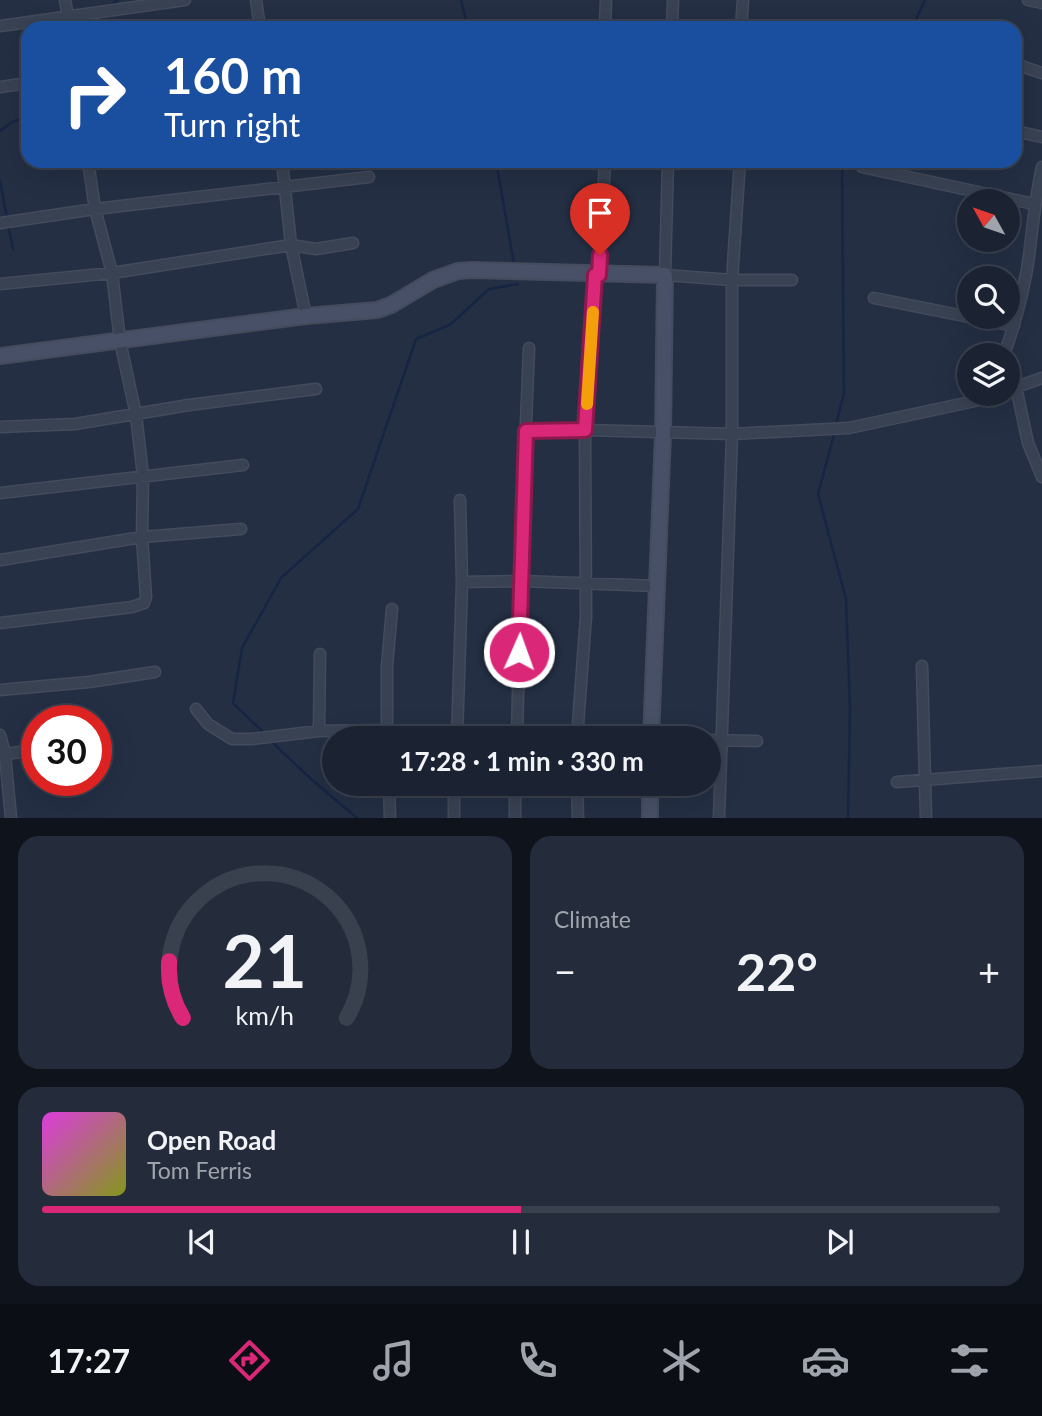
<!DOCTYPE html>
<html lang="en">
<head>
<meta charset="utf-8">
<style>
  body { margin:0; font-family:Lato,sans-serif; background:#242b3b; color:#f1f3f6; height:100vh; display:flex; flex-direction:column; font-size:26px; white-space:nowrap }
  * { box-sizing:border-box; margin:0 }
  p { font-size:23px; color:#a0a4ac }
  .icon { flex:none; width:38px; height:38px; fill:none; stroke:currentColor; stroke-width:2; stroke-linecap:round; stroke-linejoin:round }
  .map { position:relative; height:818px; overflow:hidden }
  .side { display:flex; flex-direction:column; gap:18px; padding:18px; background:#0f131c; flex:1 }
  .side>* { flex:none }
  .banner { position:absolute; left:21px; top:21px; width:1001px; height:147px; border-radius:21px; box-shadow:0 7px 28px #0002,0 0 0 2px #39404e; background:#1a4fa0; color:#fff; overflow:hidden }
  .needle { width:46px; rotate:310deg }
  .fabs { position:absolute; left:957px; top:189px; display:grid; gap:14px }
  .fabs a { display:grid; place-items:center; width:63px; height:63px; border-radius:50%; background:#1b2333; box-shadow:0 7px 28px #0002,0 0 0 2px #39404e; font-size:35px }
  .speed { position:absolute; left:21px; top:705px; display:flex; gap:14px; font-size:35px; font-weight:700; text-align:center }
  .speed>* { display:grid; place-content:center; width:91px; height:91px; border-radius:50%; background:#1b2333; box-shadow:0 7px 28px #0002,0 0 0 2px #39404e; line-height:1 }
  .speed .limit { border:10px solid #d22; background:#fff; color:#111 }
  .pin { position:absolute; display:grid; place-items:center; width:60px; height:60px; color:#fff; margin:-72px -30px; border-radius:50% 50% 50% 0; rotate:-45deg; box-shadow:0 0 7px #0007 }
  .pin .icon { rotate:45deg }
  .me { position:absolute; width:77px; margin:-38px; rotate:2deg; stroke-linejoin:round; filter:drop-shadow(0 0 5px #0008) }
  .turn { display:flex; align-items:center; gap:24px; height:147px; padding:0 28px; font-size:32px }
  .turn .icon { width:91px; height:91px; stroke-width:2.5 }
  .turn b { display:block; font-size:49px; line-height:60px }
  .big { font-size:52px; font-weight:700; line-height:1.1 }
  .side .card { flex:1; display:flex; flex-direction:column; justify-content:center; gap:10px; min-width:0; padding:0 24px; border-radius:21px; background:#242b3b }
  .side .dial { align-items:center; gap:0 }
  .dial svg { height:182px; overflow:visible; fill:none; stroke:#39404e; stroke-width:7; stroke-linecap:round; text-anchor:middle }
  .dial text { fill:#f1f3f6; stroke:none }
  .song { display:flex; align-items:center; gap:21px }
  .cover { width:84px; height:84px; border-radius:10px; background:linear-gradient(135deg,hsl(300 70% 55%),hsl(70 70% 35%)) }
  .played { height:7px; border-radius:4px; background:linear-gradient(90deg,#db2777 50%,#39404e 50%) }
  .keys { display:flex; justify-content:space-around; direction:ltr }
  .heat { display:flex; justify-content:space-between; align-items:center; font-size:38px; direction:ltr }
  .side .tiles { flex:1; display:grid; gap:18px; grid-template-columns:1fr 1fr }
  .card:last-child { grid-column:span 2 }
  .trip { position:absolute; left:322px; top:726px; width:399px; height:70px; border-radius:35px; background:#1b2333; box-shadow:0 7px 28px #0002,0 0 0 2px #39404e; font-weight:700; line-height:70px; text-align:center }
  .dock { display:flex; height:112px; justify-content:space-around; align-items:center; background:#0b0e14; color:#a0a4ac }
  .dock .icon { width:49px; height:49px }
  .dock .selected { color:#db2777 }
  .dock b { font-size:32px; color:#f1f3f6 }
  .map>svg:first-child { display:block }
</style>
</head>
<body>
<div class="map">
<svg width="1042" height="818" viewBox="0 0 1042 818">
  <rect width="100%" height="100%" fill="#242f44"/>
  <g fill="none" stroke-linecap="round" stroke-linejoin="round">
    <path stroke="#162543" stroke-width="2.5" d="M461 0 468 28
      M110 7 117 0
      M102 28 103 14
      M912 28 925 0
      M0 131 12 122 28 117
      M496 161 514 264
      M0 181 7 218
      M8 225 13 249
      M836 424 844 393 842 172 847 161
      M835 431 818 494 846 599 850 709 848 818
      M264 733 233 703 242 648 281 578 358 509 416 339 451 324 489 289 518 284
      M271 741 311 779 357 818"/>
    <g stroke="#434b5c" stroke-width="13">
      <path id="street" d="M65 0 70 28
        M256 0 260 28
        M1028 0 1042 3
        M0 26 185 0
        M605 28 606 0
        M672 28 673 0
        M741 28 743 0
        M1015 64 1042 73
        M0 87 28 83
        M1015 131 1042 137
        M282 161 291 245 306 316
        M668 161 665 275 732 280H792
        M862 167 1034 204
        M0 223 95 209 369 177
        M599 275 605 161
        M0 284 112 273 291 245 316 249 353 243
        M874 298 1014 326
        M1004 355C1016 321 1026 285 1030 248 1033 221 1036 194 1042 167
        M1016 387 1028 443 1042 477
        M1008 390 1042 378
        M0 427 75 424 189 405 316 389
        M525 431 585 430 732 434 849 428 989 398 990 394
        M0 493 243 465
        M0 560 142 537 241 529
        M462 582 521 581 657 586
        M0 623 132 607 144 603 146 597 142 537 143 476 136 415 120 341 112 273 95 209 88 161
        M922 666 926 818
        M0 690 89 682 155 672
        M196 709 208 724 232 739H252L319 731 387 730 430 734 688 738
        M319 731 320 654
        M0 735 5 754 11 818
        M387 738V666L392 609
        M457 738 462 582 460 500
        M517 738 522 523 529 348
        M577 738 586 616 585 430 595 275
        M709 740 757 741
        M1 755 37 749
        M897 782 1042 771
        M389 784 390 818
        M577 784 578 818
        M454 818V784
        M515 818V784
        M719 818 732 434V280L740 161"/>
    </g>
    <g stroke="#434b5c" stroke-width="18">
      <path id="secondary" d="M0 356 306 316 377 310 391 305 433 280 458 271 471 270 665 275 663 434 651 738
        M650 818V784"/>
    </g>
    <use href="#street" stroke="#394253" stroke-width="10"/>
    <use href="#secondary" stroke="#475066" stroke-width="14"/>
  </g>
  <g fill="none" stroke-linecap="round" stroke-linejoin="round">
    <g stroke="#8e194d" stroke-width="18">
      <path id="route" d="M519 652 526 431 585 430 595 275H599L600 255"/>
    </g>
    <use href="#route" stroke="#db2777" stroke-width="12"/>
    <path stroke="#f59e0b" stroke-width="12" d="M587 404 593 312"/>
  </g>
</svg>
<div class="fabs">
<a><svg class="needle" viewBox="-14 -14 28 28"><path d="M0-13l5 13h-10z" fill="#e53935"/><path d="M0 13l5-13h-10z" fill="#a0a4ac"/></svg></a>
<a><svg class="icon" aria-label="search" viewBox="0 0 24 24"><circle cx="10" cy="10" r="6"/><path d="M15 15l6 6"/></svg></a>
<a><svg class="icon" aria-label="layers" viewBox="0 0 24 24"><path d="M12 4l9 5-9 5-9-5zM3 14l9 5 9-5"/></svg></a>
</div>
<div class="speed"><div class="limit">30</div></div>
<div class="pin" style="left:600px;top:255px;background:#d93025"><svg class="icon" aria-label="arrive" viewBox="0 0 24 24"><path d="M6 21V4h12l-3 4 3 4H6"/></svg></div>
<svg class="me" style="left:519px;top:652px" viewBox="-20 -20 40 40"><circle r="17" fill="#db2777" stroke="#fff" stroke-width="3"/><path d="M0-11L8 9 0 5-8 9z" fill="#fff"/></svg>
<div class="trip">17:28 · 1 min · 330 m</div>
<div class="banner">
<div class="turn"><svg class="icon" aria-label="right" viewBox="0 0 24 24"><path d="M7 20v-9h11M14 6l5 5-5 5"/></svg><div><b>160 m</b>Turn right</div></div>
</div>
</div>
<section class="side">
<div class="tiles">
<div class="card dial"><svg viewBox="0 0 100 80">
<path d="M14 69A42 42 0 1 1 86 69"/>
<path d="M14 69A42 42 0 0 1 8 44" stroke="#db2777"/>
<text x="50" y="56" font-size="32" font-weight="700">21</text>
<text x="50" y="72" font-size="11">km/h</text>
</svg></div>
<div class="card"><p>Climate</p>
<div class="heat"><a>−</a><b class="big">22°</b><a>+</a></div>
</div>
<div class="card">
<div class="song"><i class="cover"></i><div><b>Open Road</b><p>Tom Ferris</p></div></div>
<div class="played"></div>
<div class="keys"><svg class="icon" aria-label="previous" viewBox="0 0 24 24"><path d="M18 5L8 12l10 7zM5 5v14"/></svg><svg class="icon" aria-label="pause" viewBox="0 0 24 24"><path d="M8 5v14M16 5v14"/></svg><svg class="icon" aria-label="next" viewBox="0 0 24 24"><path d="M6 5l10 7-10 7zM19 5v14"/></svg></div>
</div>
</div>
</section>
<nav class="dock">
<b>17:27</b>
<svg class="icon selected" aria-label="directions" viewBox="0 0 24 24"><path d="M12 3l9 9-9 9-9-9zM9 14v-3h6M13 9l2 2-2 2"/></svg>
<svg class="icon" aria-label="music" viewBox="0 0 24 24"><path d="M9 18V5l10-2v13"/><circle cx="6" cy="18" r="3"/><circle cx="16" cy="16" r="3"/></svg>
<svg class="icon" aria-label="phone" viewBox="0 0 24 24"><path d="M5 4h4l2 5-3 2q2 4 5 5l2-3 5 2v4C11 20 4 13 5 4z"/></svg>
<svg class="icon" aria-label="climate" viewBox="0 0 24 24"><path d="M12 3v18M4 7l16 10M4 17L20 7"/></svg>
<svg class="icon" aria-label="car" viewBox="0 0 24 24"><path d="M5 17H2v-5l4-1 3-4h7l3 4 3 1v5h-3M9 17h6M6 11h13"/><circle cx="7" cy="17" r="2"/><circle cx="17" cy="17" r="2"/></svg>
<svg class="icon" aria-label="filters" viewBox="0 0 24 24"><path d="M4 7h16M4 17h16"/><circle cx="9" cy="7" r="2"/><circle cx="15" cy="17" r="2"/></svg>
</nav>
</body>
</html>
